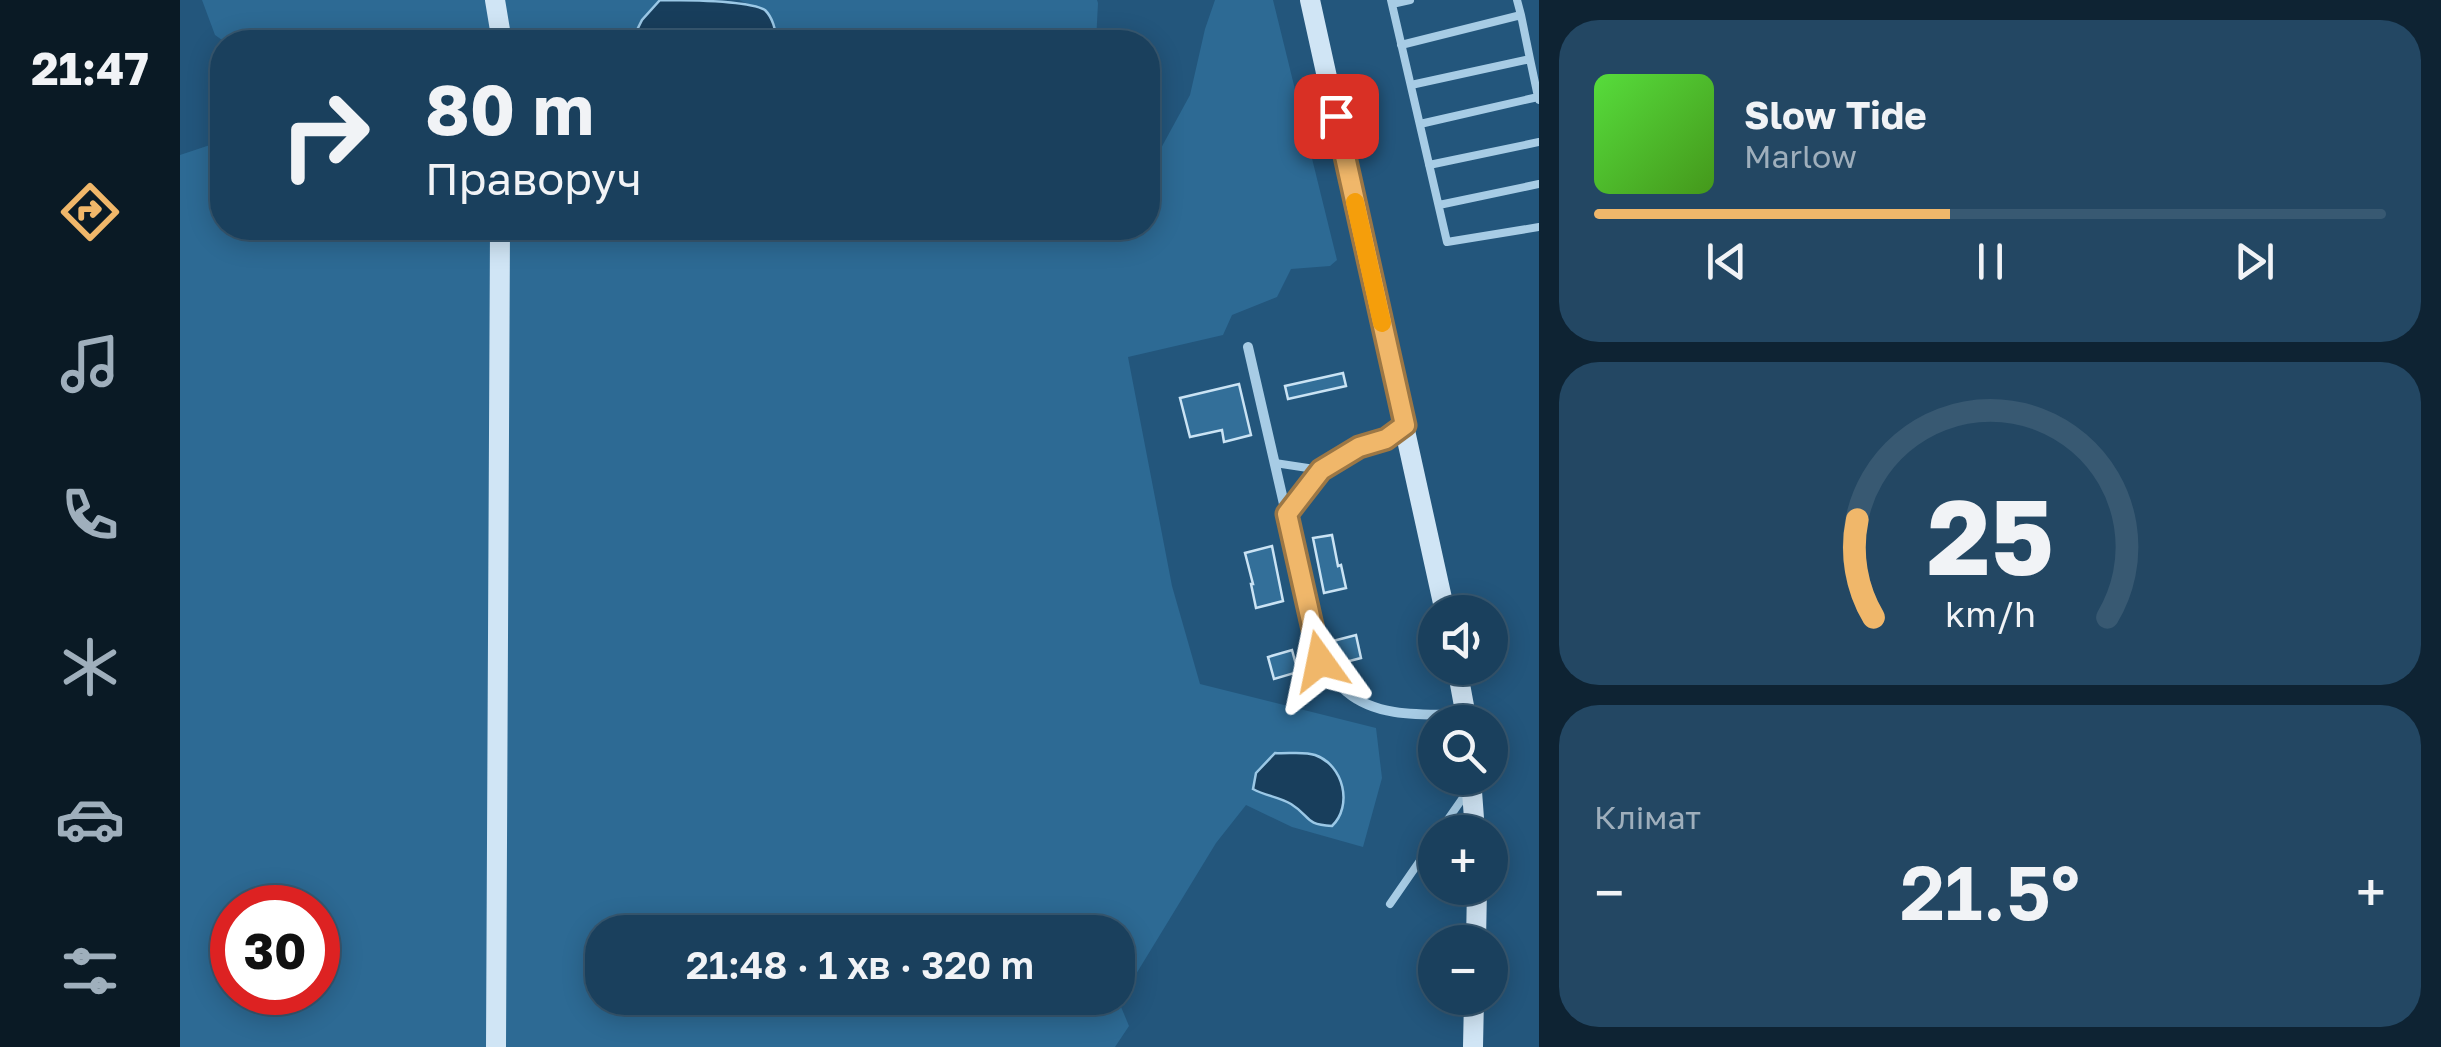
<!DOCTYPE html>
<html lang="uk">
<head>
<meta charset="utf-8">
<style>
  body { margin:0; font-family:"Golos Text",sans-serif; background:#234763; color:#f1f3f6; height:100vh; display:flex; flex-direction:column; font-size:38px; white-space:nowrap }
  * { box-sizing:border-box; margin:0 }
  p { font-size:32px; color:#9fafbc }
  .icon { flex:none; width:55px; height:55px; fill:none; stroke:currentColor; stroke-width:2; stroke-linecap:round; stroke-linejoin:round }
  .map { position:relative; flex:1; overflow:hidden }
  .details { display:flex; flex-direction:column; gap:20px; padding:20px; background:#0e2333; width:902px }
  .details>* { flex:none }
  .top-card { position:absolute; left:30px; top:30px; width:950px; height:210px; border-radius:40px; box-shadow:0 5px 25px #0003,0 0 0 2px #385972; background:#1a405d; color:#f1f3f6; overflow:hidden }
  .controls { position:absolute; left:1238px; top:595px; display:grid; gap:20px }
  .controls a { display:grid; place-items:center; width:90px; height:90px; border-radius:50%; background:#1a405d; box-shadow:0 5px 25px #0003,0 0 0 2px #385972; font-size:50px }
  .speed { position:absolute; left:30px; top:885px; display:flex; gap:20px; font-size:50px; font-weight:700; text-align:center }
  .speed>* { display:grid; place-content:center; width:130px; height:130px; border-radius:50%; background:#1a405d; box-shadow:0 5px 25px #0003,0 0 0 2px #385972; line-height:1 }
  .speed .limit { border:15px solid #d22; background:#fff; color:#111 }
  .pin { position:absolute; display:grid; place-items:center; width:85px; height:85px; color:#fff; margin:-42px; border-radius:20px; box-shadow:0 5px 15px #0006 }
  .me { position:absolute; width:110px; margin:-55px; rotate:348deg; stroke-linejoin:round; filter:drop-shadow(0 0 8px #0008) }
  .turn { display:flex; align-items:center; gap:35px; height:210px; padding:0 50px; font-size:45px }
  .turn .icon { width:130px; height:130px; stroke-width:2.5 }
  .turn b { display:block; font-size:70px; line-height:85px }
  .big { font-size:75px; font-weight:600; line-height:1.1 }
  .details .card { flex:1; display:flex; flex-direction:column; justify-content:center; gap:15px; min-width:0; padding:0 35px; border-radius:40px; background:#234763 }
  .details .dial { align-items:center; gap:0 }
  .dial svg { height:260px; overflow:visible; fill:none; stroke:#385972; stroke-width:7; stroke-linecap:round; text-anchor:middle }
  .dial text { fill:#f1f3f6; stroke:none }
  .song { display:flex; align-items:center; gap:30px }
  .cover { width:120px; height:120px; border-radius:15px; background:linear-gradient(135deg,hsl(110 70% 55%),hsl(100 70% 35%)) }
  .played { height:10px; border-radius:5px; background:linear-gradient(90deg,#f0b76a 45%,#385972 45%) }
  .keys { display:flex; justify-content:space-around; direction:ltr }
  .heat { display:flex; justify-content:space-between; align-items:center; font-size:55px; direction:ltr }
  .trip { position:absolute; left:405px; top:915px; width:550px; height:100px; border-radius:40px; background:#1a405d; box-shadow:0 5px 25px #0003,0 0 0 2px #385972; font-weight:600; line-height:100px; text-align:center }
  main { display:flex; flex:1; min-height:0 }
  .tabs { display:flex; flex-direction:column; width:180px; justify-content:space-around; align-items:center; background:#0a1a25; color:#9fafbc }
  .tabs .icon { width:70px; height:70px }
  .tabs .active { color:#f0b76a }
  .tabs b { font-size:45px; color:#f1f3f6 }
  .map>svg:first-child { display:block }
</style>
</head>
<body>
<main>
<nav class="tabs">
<b>21:47</b>
<svg class="icon active" aria-label="directions" viewBox="0 0 24 24"><path d="M12 3l9 9-9 9-9-9zM9 14v-3h6M13 9l2 2-2 2"/></svg>
<svg class="icon" aria-label="music" viewBox="0 0 24 24"><path d="M9 18V5l10-2v13"/><circle cx="6" cy="18" r="3"/><circle cx="16" cy="16" r="3"/></svg>
<svg class="icon" aria-label="phone" viewBox="0 0 24 24"><path d="M5 4h4l2 5-3 2q2 4 5 5l2-3 5 2v4C11 20 4 13 5 4z"/></svg>
<svg class="icon" aria-label="climate" viewBox="0 0 24 24"><path d="M12 3v18M4 7l16 10M4 17L20 7"/></svg>
<svg class="icon" aria-label="car" viewBox="0 0 24 24"><path d="M5 17H2v-5l4-1 3-4h7l3 4 3 1v5h-3M9 17h6M6 11h13"/><circle cx="7" cy="17" r="2"/><circle cx="17" cy="17" r="2"/></svg>
<svg class="icon" aria-label="filters" viewBox="0 0 24 24"><path d="M4 7h16M4 17h16"/><circle cx="9" cy="7" r="2"/><circle cx="15" cy="17" r="2"/></svg>
</nav>
<div class="map">
<svg width="1359" height="1047" viewBox="0 0 1359 1047">
  <rect width="100%" height="100%" fill="#23567c"/>
  <path fill="#2d6a94" fill-rule="evenodd" d="M22 0H480L462 20 451 42H45L35 35Z
    M559 0H917L918 3 916 42H596C595 13 584 11 559 0Z
    M1035 0H1093L1157 260 1150 266 1111 269 1097 297 1052 315 1043 335 948 357 992 586 1020 684 1196 728 1202 778 1183 847 1112 827 1066 805 1036 843 939 1002 949 1026 935 1047H0V155L42 141V228H968V155L980 150 1010 95 1025 29ZM52 908H138V992H52ZM422 932H938V998H422Z"/>
  <path fill="#183e5c" stroke="#9bc8e6" stroke-width="2.5" d="M480 0C505 0 568 0 585 10 593 18 595 29 597 40L596 42H451L462 20Z
    M1095 753C1107 754 1124 751 1135 755 1164 765 1173 806 1152 826 1123 824 1132 817 1111 804 1100 797 1085 796 1073 789L1076 773Z"/>
  <path fill="#336f99" stroke="#cae3f4" stroke-width="2.5" d="M1163 373 1166 386 1108 399 1105 386Z
    M1059 384 1071 435 1044 442 1042 430 1010 437 1000 398Z
    M1152 535 1158 566 1161 565 1166 588 1144 593 1133 538Z
    M1092 546 1103 601 1076 608 1071 584H1073L1065 553Z
    M1176 635 1181 658 1158 664 1153 641Z
    M1112 650 1118 672 1094 679 1088 657Z"/>
  <g fill="none" stroke-linecap="round" stroke-linejoin="round">
    <path stroke="#a7cce5" stroke-width="8" d="M1211 0 1267 242 1359 227
      M1337 0 1341 15
      M1212 4 1230 0
      M1221 45 1341 15 1350 59
      M1231 85 1350 59 1358 97
      M1240 124 1358 97 1359 100
      M1249 165 1359 142
      M1259 205 1359 184
      M1095 463 1141 470
      M1107 514C1129 485 1143 464 1178 448 1195 440 1205 440 1222 427
      M1259 832 1287 792
      M1210 904 1255 839"/>
    <path stroke="#a7cce5" stroke-width="10" d="M1068 347 1140 661C1149 671 1157 683 1167 692 1199 719 1247 714 1286 715"/>
    <path stroke="#d0e5f5" stroke-width="20" d="M315 0 322 42
      M1130 0 1265 612
      M1277 668 1287 722
      M1291 778 1295 832
      M1296 942 1297 888
      M316 1047 320 228
      M1293 1047 1294 998"/>
  </g>
  <g fill="none" stroke-linecap="round" stroke-linejoin="round">
    <g stroke="#9c7745" stroke-width="25">
      <path id="route" d="M1140 661 1107 514 1141 470 1179 447 1206 439 1225 425 1156 116"/>
    </g>
    <use href="#route" stroke="#f0b76a" stroke-width="18"/>
    <path stroke="#f59e0b" stroke-width="18" d="M1175 202 1202 323"/>
  </g>
</svg>
<div class="controls">
<a><svg class="icon" aria-label="sound" viewBox="0 0 24 24"><path d="M4 9h4l5-4v14l-5-4H4zM17 9q2 3 0 6"/></svg></a>
<a><svg class="icon" aria-label="search" viewBox="0 0 24 24"><circle cx="10" cy="10" r="6"/><path d="M15 15l6 6"/></svg></a>
<a>+</a>
<a>−</a>
</div>
<div class="speed"><div class="limit">30</div></div>
<div class="pin" style="left:1156px;top:116px;background:#d93025"><svg class="icon" aria-label="arrive" viewBox="0 0 24 24"><path d="M6 21V4h12l-3 4 3 4H6"/></svg></div>
<svg class="me" style="left:1140px;top:661px" viewBox="-20 -20 40 40"><path d="M0-17L14 15 0 8-14 15z" fill="#f0b76a" stroke="#fff" stroke-width="4"/></svg>
<div class="trip">21:48 · 1 хв · 320 m</div>
<div class="top-card">
<div class="turn"><svg class="icon" aria-label="right" viewBox="0 0 24 24"><path d="M7 20v-9h11M14 6l5 5-5 5"/></svg><div><b>80 m</b>Праворуч</div></div>
</div>
</div>
<section class="details">
<div class="card">
<div class="song"><i class="cover"></i><div><b>Slow Tide</b><p>Marlow</p></div></div>
<div class="played"></div>
<div class="keys"><svg class="icon" aria-label="previous" viewBox="0 0 24 24"><path d="M18 5L8 12l10 7zM5 5v14"/></svg><svg class="icon" aria-label="pause" viewBox="0 0 24 24"><path d="M8 5v14M16 5v14"/></svg><svg class="icon" aria-label="next" viewBox="0 0 24 24"><path d="M6 5l10 7-10 7zM19 5v14"/></svg></div>
</div>
<div class="card dial"><svg viewBox="0 0 100 80">
<path d="M14 69A42 42 0 1 1 86 69"/>
<path d="M14 69A42 42 0 0 1 9 39" stroke="#f0b76a"/>
<text x="50" y="56" font-size="32" font-weight="700">25</text>
<text x="50" y="72" font-size="11">km/h</text>
</svg></div>
<div class="card"><p>Клімат</p>
<div class="heat"><a>−</a><b class="big">21.5°</b><a>+</a></div>
</div>
</section>
</main>
</body>
</html>
